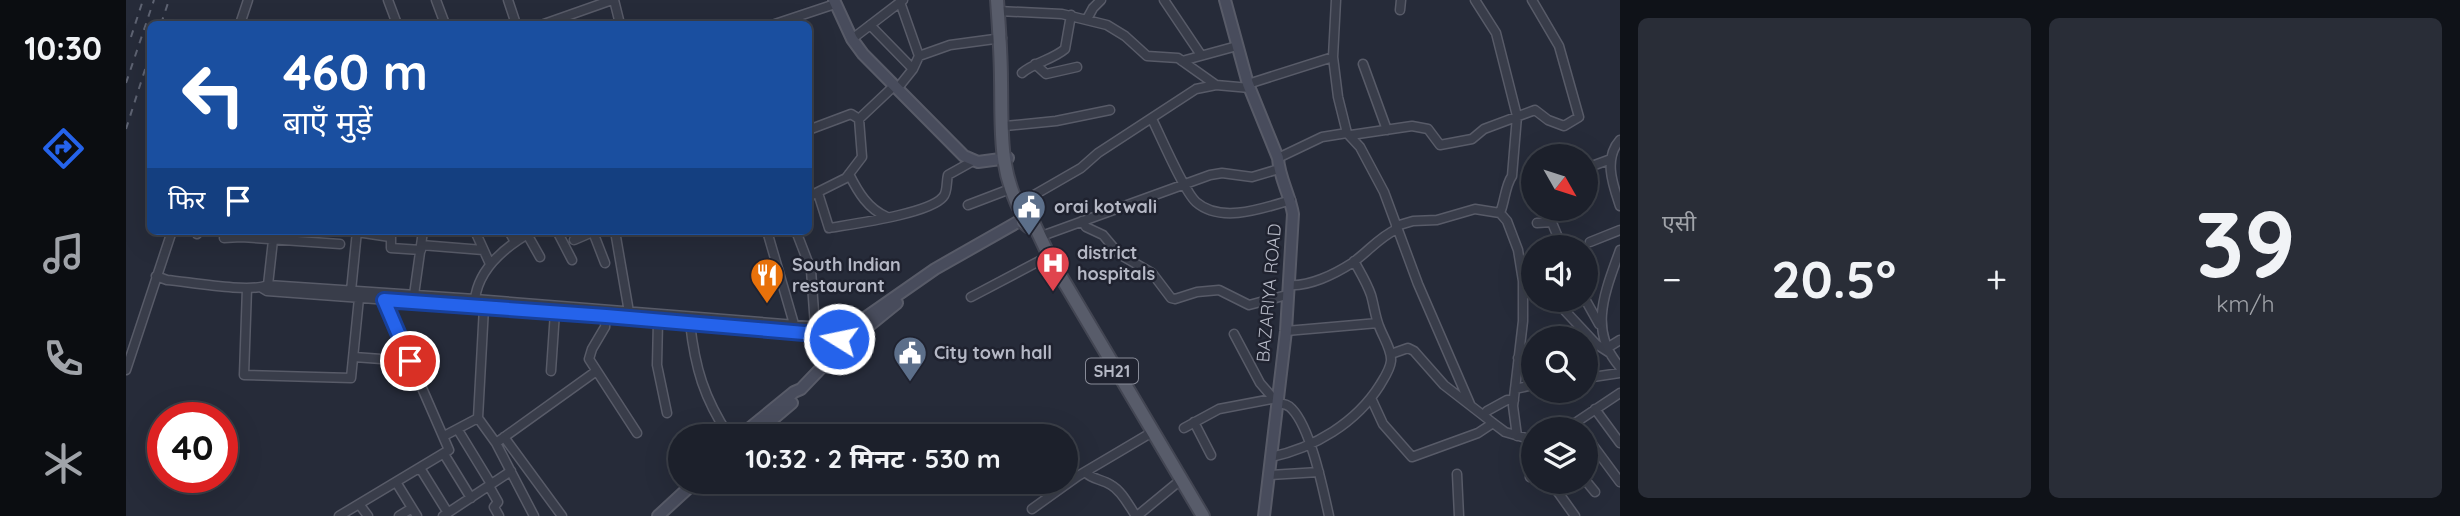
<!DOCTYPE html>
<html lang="hi">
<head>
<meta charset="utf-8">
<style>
  body { margin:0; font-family:Quicksand,"Noto Sans Devanagari",sans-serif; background:#292d37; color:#f1f3f6; height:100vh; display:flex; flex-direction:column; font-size:26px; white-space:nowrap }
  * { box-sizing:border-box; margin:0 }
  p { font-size:23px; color:#a0a3a9 }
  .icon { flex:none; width:38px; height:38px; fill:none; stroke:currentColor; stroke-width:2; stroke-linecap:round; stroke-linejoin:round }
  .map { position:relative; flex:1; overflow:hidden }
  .details { display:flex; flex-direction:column; gap:18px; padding:18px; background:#0f1218; width:840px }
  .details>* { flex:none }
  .banner { position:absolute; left:21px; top:21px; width:665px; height:214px; border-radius:10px; box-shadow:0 7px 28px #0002,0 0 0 2px #3a3e47; background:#1a4fa0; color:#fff; overflow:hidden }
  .needle { width:46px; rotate:129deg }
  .tools { position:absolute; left:1395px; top:144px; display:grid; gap:14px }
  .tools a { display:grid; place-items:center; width:77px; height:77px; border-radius:50%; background:#1c202b; box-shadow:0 7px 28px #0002,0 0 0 2px #3a3e47; font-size:35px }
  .speed { position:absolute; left:21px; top:402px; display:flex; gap:14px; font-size:35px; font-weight:700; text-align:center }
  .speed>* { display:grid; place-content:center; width:91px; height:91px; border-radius:50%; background:#1c202b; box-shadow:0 7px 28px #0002,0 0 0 2px #3a3e47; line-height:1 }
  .speed .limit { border:10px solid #d22; background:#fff; color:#111 }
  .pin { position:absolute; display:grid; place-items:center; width:60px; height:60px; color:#fff; margin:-30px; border:4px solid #fff; border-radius:50%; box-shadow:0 2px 7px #0007 }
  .me { position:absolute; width:77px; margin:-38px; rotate:280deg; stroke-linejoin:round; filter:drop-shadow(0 0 5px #0008) }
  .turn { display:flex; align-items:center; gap:24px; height:147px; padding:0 21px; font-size:32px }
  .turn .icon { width:91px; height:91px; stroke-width:2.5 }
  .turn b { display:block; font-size:49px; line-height:60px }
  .then { display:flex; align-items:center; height:66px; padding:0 21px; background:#0003; gap:14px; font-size:26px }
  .big { font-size:52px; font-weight:700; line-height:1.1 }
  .details .widget { flex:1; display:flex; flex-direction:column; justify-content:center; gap:10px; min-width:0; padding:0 24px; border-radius:10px; background:#292d37 }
  .details .dial { align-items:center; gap:0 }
  .dial b { font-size:91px; line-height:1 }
  .heat { display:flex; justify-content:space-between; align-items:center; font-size:38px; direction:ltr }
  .details .tiles { flex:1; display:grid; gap:18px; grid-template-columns:repeat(2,1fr) }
  .trip { position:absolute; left:542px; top:424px; width:410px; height:70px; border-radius:35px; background:#1c202b; box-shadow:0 7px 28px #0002,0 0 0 2px #3a3e47; font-weight:700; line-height:70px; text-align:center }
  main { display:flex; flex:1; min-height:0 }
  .menu { display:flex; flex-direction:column; width:126px; justify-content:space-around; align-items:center; background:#0b0d11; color:#a0a3a9 }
  .menu .icon { width:49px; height:49px }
  .menu .on { color:#2563eb }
  .menu b { font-size:32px; color:#f1f3f6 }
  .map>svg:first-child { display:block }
</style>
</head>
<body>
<main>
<nav class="menu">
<b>10:30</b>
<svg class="icon on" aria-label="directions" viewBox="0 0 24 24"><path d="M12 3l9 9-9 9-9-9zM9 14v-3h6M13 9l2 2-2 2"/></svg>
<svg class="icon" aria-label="music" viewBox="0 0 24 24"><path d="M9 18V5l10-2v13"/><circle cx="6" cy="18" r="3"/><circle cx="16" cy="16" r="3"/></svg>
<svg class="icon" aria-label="phone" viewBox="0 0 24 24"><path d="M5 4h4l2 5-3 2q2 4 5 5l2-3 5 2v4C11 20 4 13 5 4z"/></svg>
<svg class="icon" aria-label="climate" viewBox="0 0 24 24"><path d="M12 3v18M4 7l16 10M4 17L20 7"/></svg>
</nav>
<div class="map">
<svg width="1494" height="516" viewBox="0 0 1494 516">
  <rect width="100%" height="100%" fill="#262b39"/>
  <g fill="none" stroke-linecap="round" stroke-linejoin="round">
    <g stroke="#585b68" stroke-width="11">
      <path id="street" d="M262 0 271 24
        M310 0 319 24
        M382 0 390 24
        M488 0 494 24
        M1038 0 1075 55
        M1210 0 1207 57 1212 97 1221 133 1234 147 1258 192 1292 284 1344 404
        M1349 0 1370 33 1391 116 1386 176C1379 186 1379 201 1374 213
        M1274 10 1275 0
        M872 11 936 14 981 25 999 36 1021 56 1052 58 1090 85
        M961 19 967 8 975 0
        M114 24 122 0
        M418 24 486 0
        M649 24 709 4
        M744 25 787 69
        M726 39 777 0
        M793 56 824 45 876 38
        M1056 61 1111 46
        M909 64 920 74 951 67
        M1237 64 1261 130
        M896 73C909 62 926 60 939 49L945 15
        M1122 84 1207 57
        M771 89 787 69 793 56 774 2
        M733 119 768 86
        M1026 119C1035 137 1058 191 1070 202 1095 224 1138 208 1165 200
        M879 126 930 121 984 110
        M685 129 725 114 733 119
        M1225 135 1286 126 1302 129 1314 145 1346 139 1358 129 1409 110 1422 120 1438 126 1453 117 1433 46 1406 0
        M1494 140C1477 159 1487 185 1494 206
        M1152 158 1196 137 1221 133
        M1460 172 1466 166 1485 159
        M723 174C732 192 742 209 761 217
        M692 193 703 228C726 224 803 214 817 197 822 192 820 182 822 175L847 161
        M682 197 720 178 736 157 733 119
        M896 202 955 168 972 153 1070 89 1090 85 1124 88
        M842 205 884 189
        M1420 208 1436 247
        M956 221 960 227 977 235 993 254 1026 273 1045 298 1049 299 1071 292 1093 290 1123 305 1161 295
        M1411 223 1426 222
        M1270 226 1287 221 1311 220 1349 209 1374 213 1381 221 1392 250 1397 281V321L1387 406 1391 436
        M265 231V248L295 250
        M349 231 364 264
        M383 231 389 242
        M431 231 446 260
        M489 231 503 312
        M641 231 668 324
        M670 231 685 270 689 326
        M231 232 264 237
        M467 232 479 263
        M71 234 72 231
        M401 234 414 257
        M913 237 1084 175 1096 173 1126 177 1153 169
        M98 238 115 237 214 244
        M448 240 469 231
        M1464 242 1494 230
        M295 245 357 250
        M1494 250C1480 290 1461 330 1494 367
        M30 276 41 280C64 282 123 293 142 285L349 299 720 329
        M142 285 148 231
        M1162 285C1183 287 1209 274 1226 263 1242 252 1253 237 1271 229
        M121 288 118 375 225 378 233 298
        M136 288 141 291 480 316 713 336
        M225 291 231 231
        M288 295 297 231
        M845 297 919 258
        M349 299C353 267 380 246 407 231
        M1428 299 1470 344 1484 353
        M1459 299 1473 324
        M358 307 352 418 370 443 408 516
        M480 313 479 327 466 349 463 359 511 433
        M532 321 531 365 541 413
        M564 323C569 368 578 398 603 436
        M1160 331 1252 323
        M1108 334 1134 383 1147 398
        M1481 348 1494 340
        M1265 354 1282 348 1288 351 1318 385 1367 423 1379 432 1407 440
        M228 357 283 361
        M1392 358 1407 356
        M0 370 46 231
        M425 371 429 312
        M1460 378 1494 373
        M1389 389 1407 385
        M1245 398 1257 424 1286 457 1352 433 1367 423
        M1151 403C1157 404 1162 404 1166 409 1185 429 1197 489 1203 516
        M1469 409 1494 443
        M1361 411 1381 400H1388
        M1068 422 1085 455
        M1058 428 1093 409 1151 398
        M1440 429 1494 393
        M332 430 365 484
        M318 436 352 418
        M1460 436 1494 482
        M378 437 436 516
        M370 443 469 372
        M318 454 345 498
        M1145 457C1188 448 1230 423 1254 385 1258 378 1264 370 1265 361 1266 350 1257 337 1253 326 1249 316 1248 305 1245 295 1241 283 1234 272 1228 261
        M294 468 322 513
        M959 472C967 480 976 479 985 485 996 491 1003 506 1010 516
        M1331 474 1333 516
        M1143 475 1193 472
        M1404 477 1407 476
        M1424 481 1449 516
        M1460 481 1469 492
        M270 482 291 516
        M363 486 372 502 368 507 373 516
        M233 504 242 516
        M906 509 952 476 1023 434
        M213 516 323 450 256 296
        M273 516 286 508
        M317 516 385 471
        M1011 516 1051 483"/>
    </g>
    <g stroke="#585b68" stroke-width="14">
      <path id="secondary" d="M708 0 726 39 737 54 838 156 852 162 882 158
        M1099 0 1122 84 1152 158C1153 177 1164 195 1167 214L1160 331 1138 516
        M713 337a8 8 0 1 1 16 0a8 8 0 1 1-16 0Z
        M723 329 809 269 897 219
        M729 337 771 303
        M614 436 668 392 675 389 717 345
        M627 436 666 403
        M532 516 570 481"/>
    </g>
    <g stroke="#434653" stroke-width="16">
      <path id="primary" d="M871 0C873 27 875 54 875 81 876 133 872 171 898 218L897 222 902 226 906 223 905 216 898 218
        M907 222 924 258 1077 516"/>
    </g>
    <use href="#street" stroke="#393d4a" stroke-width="8"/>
    <use href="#secondary" stroke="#484c5c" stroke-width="10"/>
    <use href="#primary" stroke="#585c6a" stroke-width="12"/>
    <path stroke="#5e6372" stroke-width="2" stroke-dasharray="7 7" stroke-linecap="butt" d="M35 24 43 0
      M5 37 17 0
      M0 83 28 0
      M0 129 24 54"/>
  </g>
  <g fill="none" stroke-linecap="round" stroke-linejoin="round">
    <g stroke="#184099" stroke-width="18">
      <path id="route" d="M284 361 258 300 480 316 713 336V339"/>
    </g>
    <use href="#route" stroke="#2563eb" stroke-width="12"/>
  </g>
  <defs>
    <g id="civic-pin" transform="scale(1.75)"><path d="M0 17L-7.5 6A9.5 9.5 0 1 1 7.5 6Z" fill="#5c6f8a" stroke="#1f222f"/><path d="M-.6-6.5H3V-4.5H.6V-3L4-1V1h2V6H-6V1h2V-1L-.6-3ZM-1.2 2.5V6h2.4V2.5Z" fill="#fff"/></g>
    <g id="hospital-pin" transform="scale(1.75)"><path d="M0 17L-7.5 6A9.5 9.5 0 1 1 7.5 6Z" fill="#e0444e" stroke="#1f222f"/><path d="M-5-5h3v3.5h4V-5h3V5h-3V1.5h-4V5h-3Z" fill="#fff"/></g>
    <g id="restaurant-pin" transform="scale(1.75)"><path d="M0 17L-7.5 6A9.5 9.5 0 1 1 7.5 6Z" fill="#e8710a" stroke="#1f222f"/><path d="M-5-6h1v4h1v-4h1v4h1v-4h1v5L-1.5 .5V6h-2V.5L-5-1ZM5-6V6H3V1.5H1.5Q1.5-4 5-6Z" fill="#fff"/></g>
  </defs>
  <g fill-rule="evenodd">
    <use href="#civic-pin" x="903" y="207"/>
    <use href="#hospital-pin" x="927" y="263"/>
    <use href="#restaurant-pin" x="641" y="275"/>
    <use href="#civic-pin" x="784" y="353"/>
  </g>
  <g text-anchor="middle" stroke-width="5" stroke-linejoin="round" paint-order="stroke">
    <rect fill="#1f222f" stroke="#888b98" stroke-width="2" x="960" y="358.5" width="52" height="25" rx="5"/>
    <g font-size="16" font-weight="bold" fill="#b5b8c5">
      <text x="986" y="377">SH21</text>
    </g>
    <g font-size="18" font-weight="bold" fill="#b5b8c5" stroke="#1f222f" text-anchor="start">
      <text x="928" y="213">orai kotwali</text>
      <text x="951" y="259">district<tspan x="951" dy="21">hospitals</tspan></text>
      <text x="666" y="271">South Indian<tspan x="666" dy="21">restaurant</tspan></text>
      <text x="808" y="359">City town hall</text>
    </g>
    <g font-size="18" fill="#b5b8c5" stroke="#1f222f">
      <text transform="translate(1143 293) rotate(-85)" y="6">BAZARIYA ROAD</text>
    </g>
  </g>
</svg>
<div class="tools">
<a><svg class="needle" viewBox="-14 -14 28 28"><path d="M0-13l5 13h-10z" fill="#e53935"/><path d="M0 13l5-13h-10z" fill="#a0a3a9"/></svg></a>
<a><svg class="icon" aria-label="sound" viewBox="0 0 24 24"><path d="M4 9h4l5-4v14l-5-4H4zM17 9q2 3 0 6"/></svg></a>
<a><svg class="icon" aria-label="search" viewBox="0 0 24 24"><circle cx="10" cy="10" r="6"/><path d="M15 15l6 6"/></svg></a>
<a><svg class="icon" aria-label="layers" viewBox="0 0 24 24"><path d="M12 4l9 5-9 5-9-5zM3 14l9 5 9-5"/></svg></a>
</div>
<div class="speed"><div class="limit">40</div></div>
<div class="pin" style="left:284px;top:361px;background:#d93025"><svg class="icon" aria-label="arrive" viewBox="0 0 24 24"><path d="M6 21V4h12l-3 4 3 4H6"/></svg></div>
<svg class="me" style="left:713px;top:339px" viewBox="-20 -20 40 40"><circle r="17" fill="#2563eb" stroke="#fff" stroke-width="3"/><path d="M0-11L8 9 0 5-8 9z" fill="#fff"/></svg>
<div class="trip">10:32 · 2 मिनट · 530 m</div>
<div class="banner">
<div class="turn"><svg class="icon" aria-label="left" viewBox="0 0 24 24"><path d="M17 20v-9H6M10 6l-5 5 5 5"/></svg><div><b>460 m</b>बाएँ मुड़ें</div></div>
<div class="then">फिर<svg class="icon" aria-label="arrive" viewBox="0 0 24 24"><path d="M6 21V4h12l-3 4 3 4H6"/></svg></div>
</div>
</div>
<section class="details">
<div class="tiles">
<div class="widget"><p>एसी</p>
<div class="heat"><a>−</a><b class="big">20.5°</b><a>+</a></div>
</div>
<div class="widget dial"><b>39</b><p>km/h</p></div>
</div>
</section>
</main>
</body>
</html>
